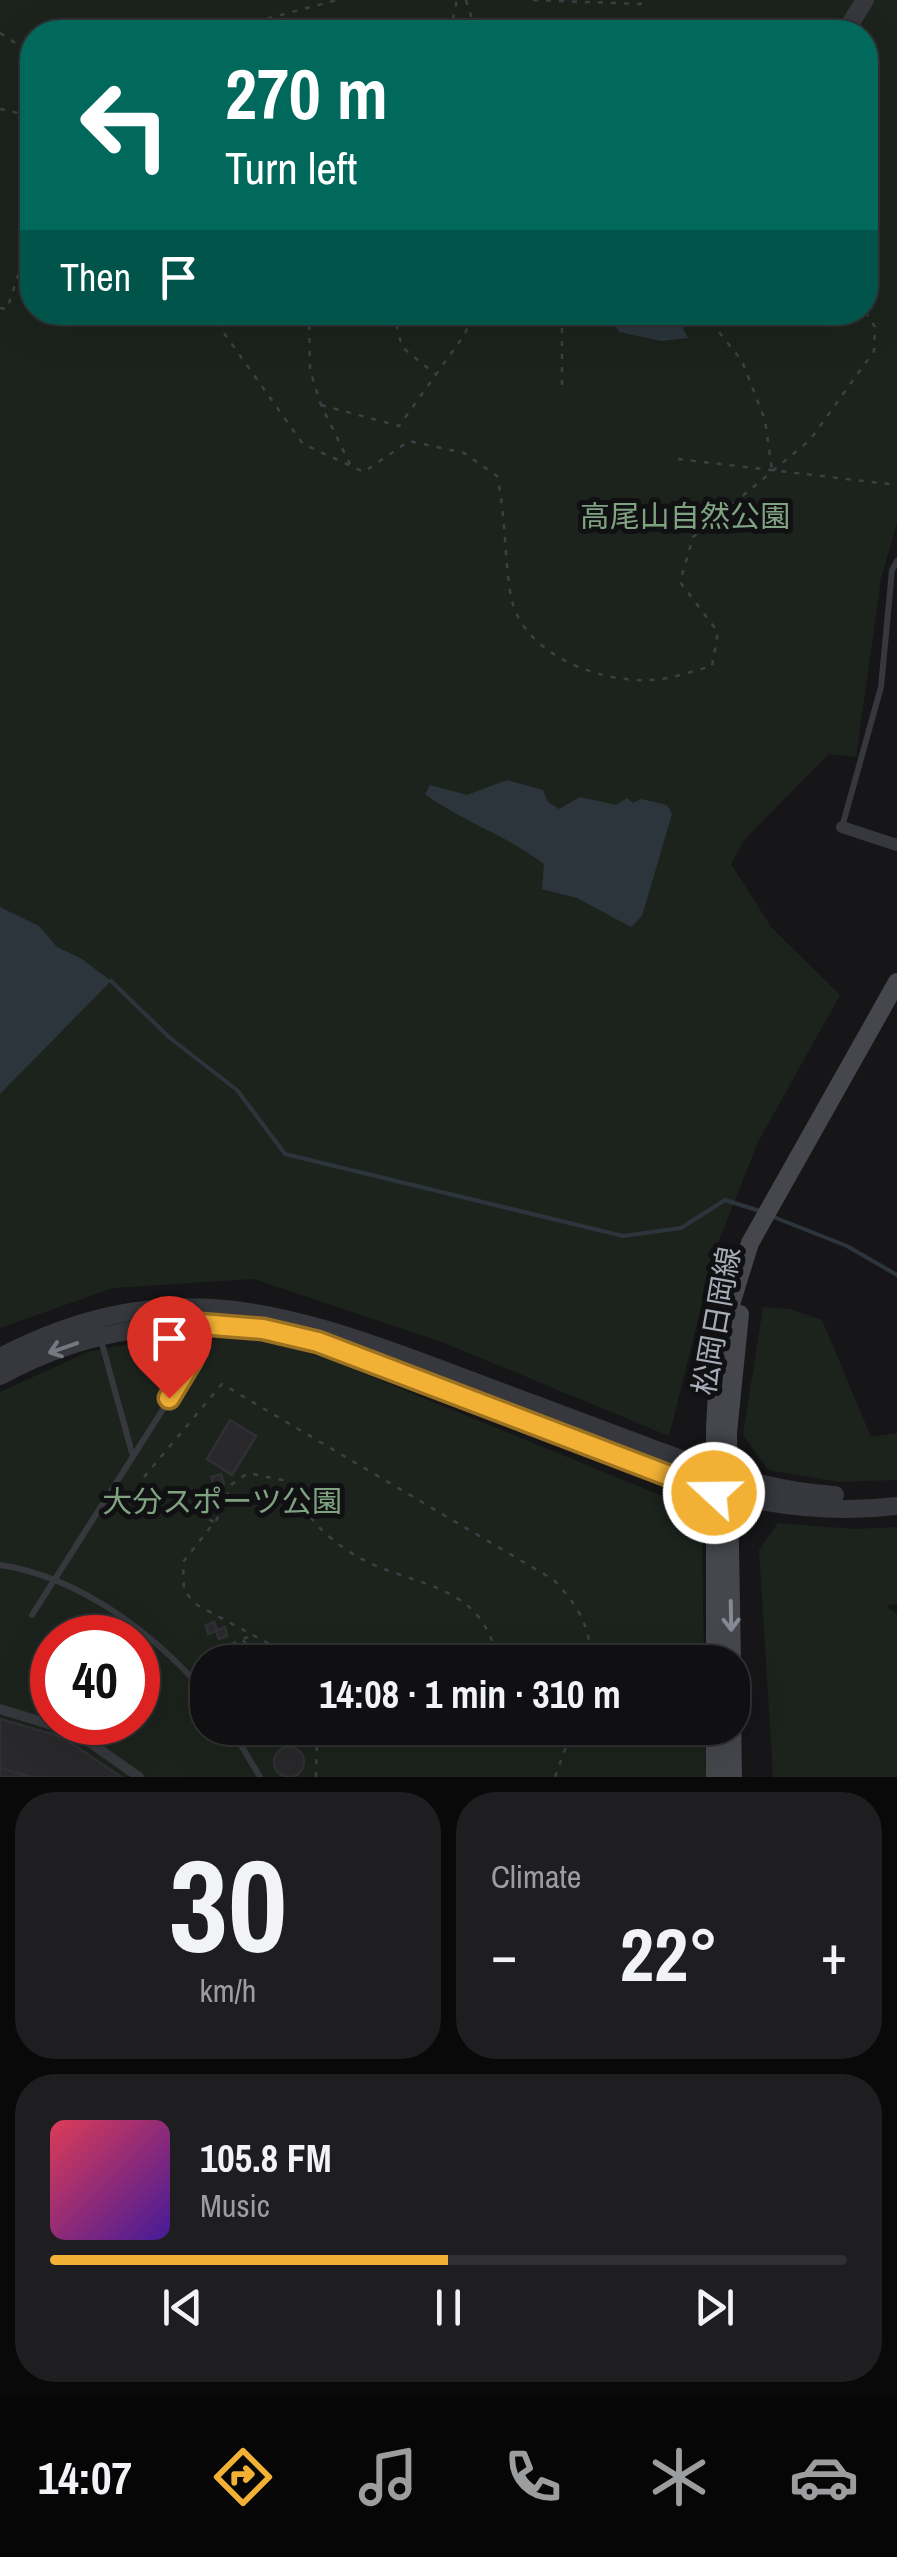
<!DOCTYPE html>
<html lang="en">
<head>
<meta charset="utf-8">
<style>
  body { margin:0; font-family:"Archivo Narrow","Noto Sans JP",sans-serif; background:#1e1e20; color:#f1f3f6; height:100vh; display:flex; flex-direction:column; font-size:38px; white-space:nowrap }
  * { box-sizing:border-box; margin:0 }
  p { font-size:32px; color:#9c9d9f }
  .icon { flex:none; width:55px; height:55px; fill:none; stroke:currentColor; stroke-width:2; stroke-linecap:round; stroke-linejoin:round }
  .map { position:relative; height:1777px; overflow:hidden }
  .details { display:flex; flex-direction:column; gap:15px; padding:15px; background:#09090a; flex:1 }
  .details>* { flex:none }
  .hud { position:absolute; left:20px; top:20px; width:858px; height:305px; border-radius:40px; box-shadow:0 10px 40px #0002,0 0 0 2px #303032; background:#00695c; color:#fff; overflow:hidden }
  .speed { position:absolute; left:30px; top:1615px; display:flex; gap:20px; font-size:50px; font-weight:700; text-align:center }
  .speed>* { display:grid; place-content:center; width:130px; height:130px; border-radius:50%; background:#101012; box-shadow:0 10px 40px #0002,0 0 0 2px #303032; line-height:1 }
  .speed .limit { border:15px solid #d22; background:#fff; color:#111 }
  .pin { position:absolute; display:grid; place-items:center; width:85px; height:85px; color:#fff; margin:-102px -42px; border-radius:50% 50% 50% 0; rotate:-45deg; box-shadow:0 0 10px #0007 }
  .pin .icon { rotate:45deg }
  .me { position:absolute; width:110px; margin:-55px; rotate:291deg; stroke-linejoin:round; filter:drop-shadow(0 0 8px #0008) }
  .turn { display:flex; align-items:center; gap:35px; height:210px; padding:0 40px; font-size:45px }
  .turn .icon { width:130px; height:130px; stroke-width:2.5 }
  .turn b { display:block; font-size:70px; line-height:85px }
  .then { display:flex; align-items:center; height:95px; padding:0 40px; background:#0003; gap:20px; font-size:38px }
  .big { font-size:75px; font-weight:700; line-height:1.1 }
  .details .tile { flex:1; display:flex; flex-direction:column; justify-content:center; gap:15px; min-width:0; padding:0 35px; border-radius:40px; background:#1e1e20 }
  .details .dial { align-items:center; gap:0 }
  .dial b { font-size:130px; line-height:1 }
  .song { display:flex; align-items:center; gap:30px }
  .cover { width:120px; height:120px; border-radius:15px; background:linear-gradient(135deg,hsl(350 70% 55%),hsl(260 70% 35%)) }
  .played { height:10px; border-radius:5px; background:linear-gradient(90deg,#f2b134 50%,#303032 50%) }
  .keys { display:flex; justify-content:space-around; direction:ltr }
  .heat { display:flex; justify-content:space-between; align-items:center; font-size:55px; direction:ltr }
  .details .tiles { flex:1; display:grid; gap:15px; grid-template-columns:1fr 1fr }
  .tile:last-child { grid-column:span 2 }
  .trip { position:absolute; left:190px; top:1645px; width:560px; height:100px; border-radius:40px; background:#101012; box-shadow:0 10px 40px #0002,0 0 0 2px #303032; font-weight:700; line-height:100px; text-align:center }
  .dock { display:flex; height:160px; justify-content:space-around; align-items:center; background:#060607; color:#9c9d9f }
  .dock .icon { width:70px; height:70px }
  .dock .active { color:#f2b134 }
  .dock b { font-size:45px; color:#f1f3f6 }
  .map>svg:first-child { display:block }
</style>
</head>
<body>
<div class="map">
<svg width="897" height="1777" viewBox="0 0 897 1777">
  <rect width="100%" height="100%" fill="#161618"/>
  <path fill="#1c231d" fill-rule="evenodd" d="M0 0H897V522L881 579 856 757 829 754 745 839 731 864 771 927 840 995 758 1142 716 1248 669 1436 442 1342 254 1279 113 1288 0 1328ZM32 32H865V312H32Z
    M763 1307 789 1309 822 1320 871 1437 897 1433V1480L839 1482 768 1470 743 1435Z
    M219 1334 276 1343 333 1361 672 1500 702 1543 704 1662H208V1728H705L706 1777H0V1392L88 1352 154 1339 215 1340ZM52 1638H138V1722H52Z
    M778 1523 854 1529 897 1527V1604L886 1606 897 1614V1777H773L759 1550Z"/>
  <path fill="#2c353c" d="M610 313H675L688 338 661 341 619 332Z
    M507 780 543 790 548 802 559 809 580 797 616 805 627 798 633 803 641 799 667 805 672 814 642 916 631 927 577 898 542 889 544 864C506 835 463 822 425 794L430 785 467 795Z
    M0 907 39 926 57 947 82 959 111 981 0 1094Z"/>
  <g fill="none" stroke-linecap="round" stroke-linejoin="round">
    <path stroke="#2c353c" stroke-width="4" d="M111 981 170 1038 237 1090 285 1154 623 1236 681 1228 725 1200 763 1212
      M771 1216 847 1246 897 1275"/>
  </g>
  <path fill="#29292c" stroke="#303034" stroke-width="2.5" d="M230 1420 256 1436 232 1475 207 1459Z
    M221 1474 224 1484 215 1486 218 1495 209 1497 212 1505 202 1508 199 1498 207 1495 205 1488 214 1485 211 1477Z
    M214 1622 217 1630 225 1627 227 1636 219 1639 216 1631 208 1634 206 1625Z
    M0 1719 62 1737 121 1777H0Z
    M0 1719 62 1737 121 1777H32L0 1768Z
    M274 1762a15 15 0 1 1 30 0a15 15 0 1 1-30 0Z"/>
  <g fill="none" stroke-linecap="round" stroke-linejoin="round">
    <path stroke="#3d3f44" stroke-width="2.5" stroke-dasharray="5 8" stroke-linecap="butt" d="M466 0 474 25 483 32
      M533 0 640 4 649 0
      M185 32 204 19 218 32
      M217 32 337 0
      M450 32 457 0
      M0 33 32 54
      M0 109 32 116
      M0 308 7 309 32 233
      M209 312 303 444 364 472 409 441 464 453 497 476C506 516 504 557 511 597 523 655 600 683 652 680 671 679 693 671 712 666L718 632 680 582 693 537 810 440 874 351 875 327 865 311
      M309 312 310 370 321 405 350 464
      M393 312 402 347 435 374
      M703 312 742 361 765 420 772 470
      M562 385V312
      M321 405 399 426 465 334 473 312
      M678 459 897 485
      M144 1477 222 1384 554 1580C577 1605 592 1627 590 1662
      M163 1496 214 1522
      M243 1640 260 1662
      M213 1662 205 1656 252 1635
      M241 1662 276 1647
      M282 1662 295 1657
      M303 1662 197 1605 184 1591 183 1562 217 1519 232 1484 248 1473 287 1481C298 1492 302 1506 312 1519 321 1531 340 1546 353 1554 410 1589 482 1578 498 1662
      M316 1777 317 1742 327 1728
      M555 1777 573 1728"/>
    <path stroke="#37383d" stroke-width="6" d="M842 827 881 687 892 570 897 561
      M101 1340 132 1453
      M0 1565C81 1577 156 1635 208 1696
      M32 1615 188 1370 199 1333
      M231 1728 260 1777"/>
    <path stroke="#37383d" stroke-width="10" d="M0 1709 75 1732 139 1777"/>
    <path stroke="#37383d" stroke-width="12" d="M842 827 897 845"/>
    <path stroke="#37383d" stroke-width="18" d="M845 32 865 0
      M0 1357C162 1273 278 1308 438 1368 505 1393 571 1418 638 1443 703 1467 765 1491 835 1495
      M0 1376C324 1200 579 1545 897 1506"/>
    <path stroke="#45474d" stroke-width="18" d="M715 1662V1428L718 1375 732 1301 750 1243 897 982
      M732 1662 728 1433 740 1314
      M732 1712 733 1777
      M715 1728V1777"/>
  </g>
  <defs><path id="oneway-shaft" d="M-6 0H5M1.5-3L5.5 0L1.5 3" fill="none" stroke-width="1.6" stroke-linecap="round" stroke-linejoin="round" transform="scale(2.5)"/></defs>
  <use stroke="#757881" href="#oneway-shaft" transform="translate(63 1348) rotate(161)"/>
  <use stroke="#858993" href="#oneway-shaft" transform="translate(731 1616) rotate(89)"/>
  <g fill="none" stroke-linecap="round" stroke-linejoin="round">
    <g stroke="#9d7322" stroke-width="25">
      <path id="route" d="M169 1398 192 1360 200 1324 263 1329 318 1342 714 1493"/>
    </g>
    <use href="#route" stroke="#f2b134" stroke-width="18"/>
  </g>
  <g text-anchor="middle" stroke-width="10" stroke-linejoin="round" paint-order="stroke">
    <g font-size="30" fill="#7fa381" stroke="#111113">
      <text x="685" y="527">高尾山自然公園</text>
      <text x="222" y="1512">大分スポーツ公園</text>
    </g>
    <g font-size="30" fill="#a8adb8" stroke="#111113">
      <text transform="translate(717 1321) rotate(-80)" y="10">松岡日岡線</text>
    </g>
  </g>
</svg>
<div class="speed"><div class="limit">40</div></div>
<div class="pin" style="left:169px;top:1398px;background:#d93025"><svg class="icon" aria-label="arrive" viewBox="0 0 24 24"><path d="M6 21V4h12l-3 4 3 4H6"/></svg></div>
<svg class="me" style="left:714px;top:1493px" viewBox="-20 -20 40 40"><circle r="17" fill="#f2b134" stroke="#fff" stroke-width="3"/><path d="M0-11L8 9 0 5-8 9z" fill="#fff"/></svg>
<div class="trip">14:08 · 1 min · 310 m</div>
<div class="hud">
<div class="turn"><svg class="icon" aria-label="left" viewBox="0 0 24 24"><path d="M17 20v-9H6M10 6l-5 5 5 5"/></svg><div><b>270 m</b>Turn left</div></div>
<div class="then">Then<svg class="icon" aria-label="arrive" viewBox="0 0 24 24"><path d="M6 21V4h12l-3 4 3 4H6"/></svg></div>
</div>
</div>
<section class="details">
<div class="tiles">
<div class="tile dial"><b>30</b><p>km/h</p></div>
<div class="tile"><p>Climate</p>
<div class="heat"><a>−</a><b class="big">22°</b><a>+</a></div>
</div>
<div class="tile">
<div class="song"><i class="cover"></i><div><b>105.8 FM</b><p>Music</p></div></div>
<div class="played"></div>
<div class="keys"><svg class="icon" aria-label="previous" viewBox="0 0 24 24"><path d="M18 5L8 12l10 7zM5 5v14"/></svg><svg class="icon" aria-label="pause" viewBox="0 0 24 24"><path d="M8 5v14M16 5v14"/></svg><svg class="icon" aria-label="next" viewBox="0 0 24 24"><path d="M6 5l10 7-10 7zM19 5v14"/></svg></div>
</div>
</div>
</section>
<nav class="dock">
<b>14:07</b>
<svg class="icon active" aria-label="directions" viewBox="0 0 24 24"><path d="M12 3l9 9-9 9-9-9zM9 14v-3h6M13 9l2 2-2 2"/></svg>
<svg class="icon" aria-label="music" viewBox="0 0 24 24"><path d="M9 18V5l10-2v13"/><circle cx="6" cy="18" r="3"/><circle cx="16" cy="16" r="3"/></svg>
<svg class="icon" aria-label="phone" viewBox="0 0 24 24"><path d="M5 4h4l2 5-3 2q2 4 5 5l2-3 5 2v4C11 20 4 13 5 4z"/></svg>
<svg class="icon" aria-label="climate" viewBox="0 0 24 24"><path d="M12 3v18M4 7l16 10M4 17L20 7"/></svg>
<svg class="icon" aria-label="car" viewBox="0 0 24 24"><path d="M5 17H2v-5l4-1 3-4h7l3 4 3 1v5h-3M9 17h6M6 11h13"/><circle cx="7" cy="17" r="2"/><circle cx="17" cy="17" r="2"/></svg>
</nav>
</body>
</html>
